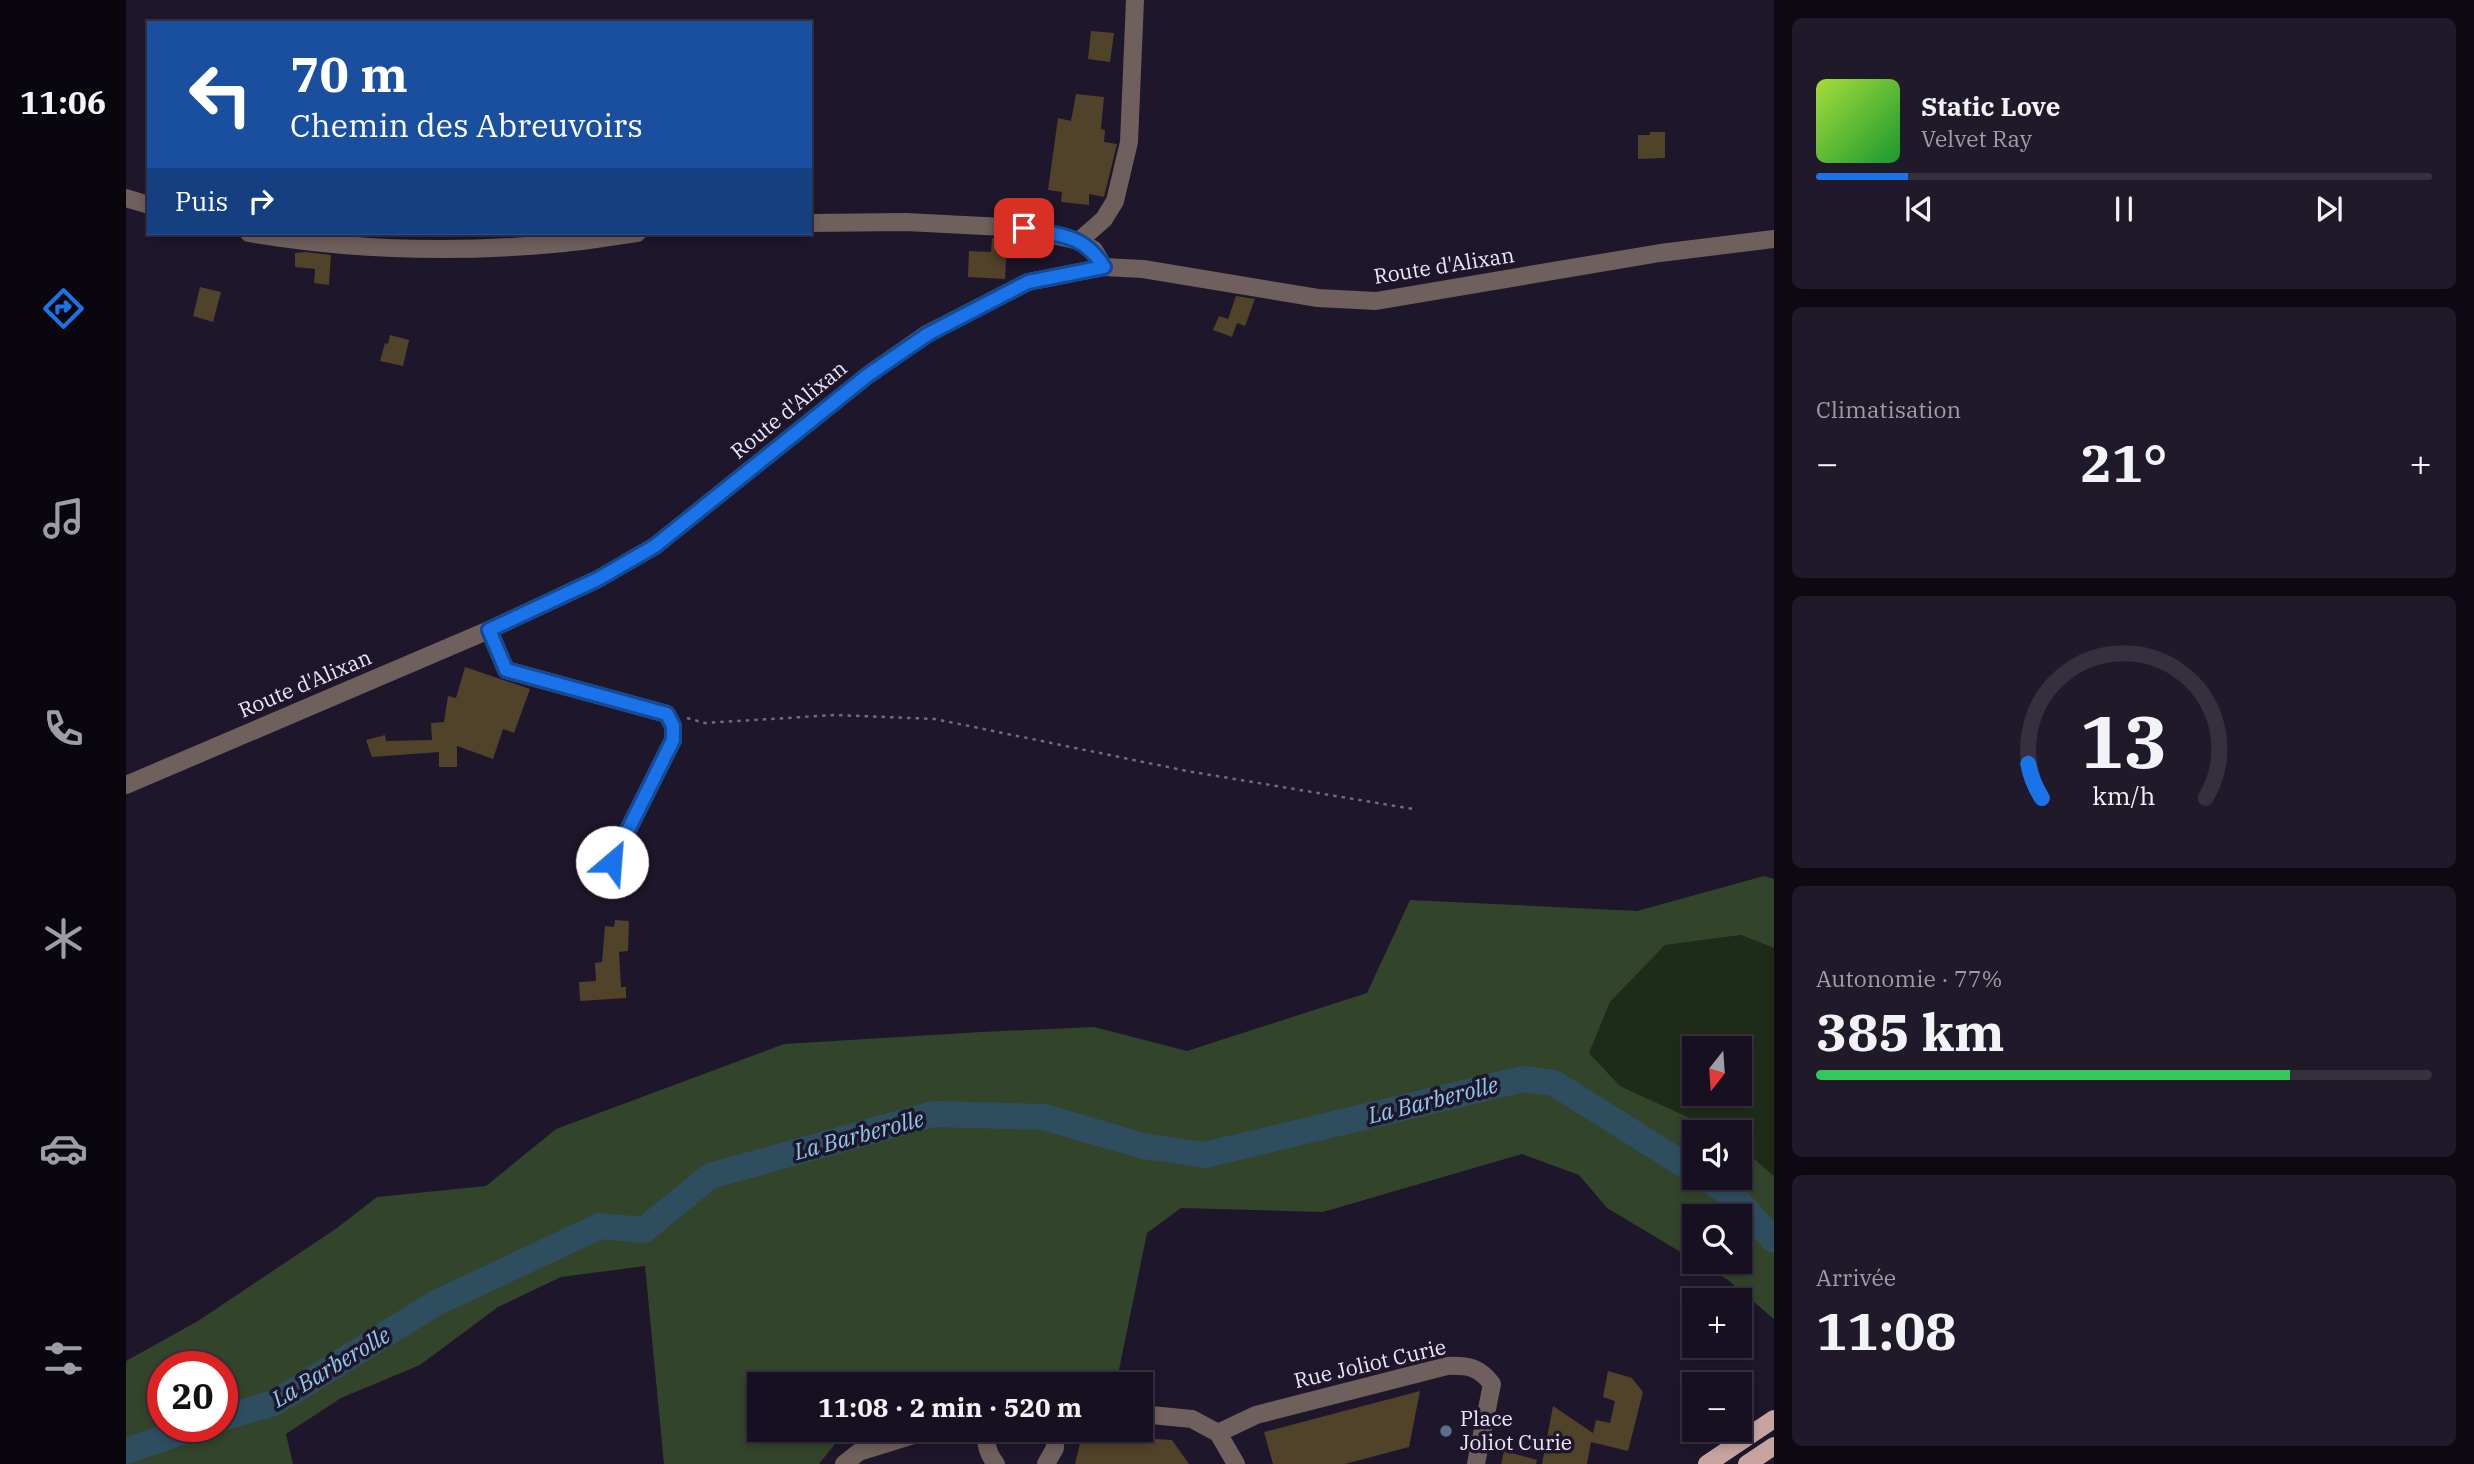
<!DOCTYPE html>
<html lang="fr">
<head>
<meta charset="utf-8">
<style>
  body { margin:0; font-family:"IBM Plex Serif",serif; background:#1f1929; color:#f1f3f6; height:100vh; display:flex; flex-direction:column; font-size:26px; white-space:nowrap }
  * { box-sizing:border-box; margin:0 }
  p { font-size:23px; color:#9e9da5 }
  .icon { flex:none; width:38px; height:38px; fill:none; stroke:currentColor; stroke-width:2; stroke-linecap:round; stroke-linejoin:round }
  .map { position:relative; flex:1; overflow:hidden }
  .sheet { display:flex; flex-direction:column; gap:18px; padding:18px; background:#0c0912; width:700px }
  .sheet>* { flex:none }
  .banner { position:absolute; left:21px; top:21px; width:665px; height:214px; border-radius:0px; box-shadow:0 4px 10px #0003,0 0 0 2px #35303e; background:#1a4fa0; color:#fff; overflow:hidden }
  .needle { width:46px; rotate:197deg }
  .fabs { position:absolute; left:1556px; top:1036px; display:grid; gap:14px }
  .fabs a { display:grid; place-items:center; width:70px; height:70px; border-radius:0px; background:#161020; box-shadow:0 4px 10px #0003,0 0 0 2px #35303e; font-size:35px }
  .speed { position:absolute; left:21px; top:1351px; display:flex; gap:14px; font-size:35px; font-weight:700; text-align:center }
  .speed>* { display:grid; place-content:center; width:91px; height:91px; border-radius:50%; background:#161020; box-shadow:0 4px 10px #0003,0 0 0 2px #35303e; line-height:1 }
  .speed .limit { border:10px solid #d22; background:#fff; color:#111 }
  .pin { position:absolute; display:grid; place-items:center; width:60px; height:60px; color:#fff; margin:-30px; border-radius:14px; box-shadow:0 4px 10px #0006 }
  .me { position:absolute; width:77px; margin:-38px; rotate:27deg; stroke-linejoin:round; filter:drop-shadow(0 0 5px #0008) }
  .turn { display:flex; align-items:center; gap:24px; height:147px; padding:0 28px; font-size:32px }
  .turn .icon { width:91px; height:91px; stroke-width:2.5 }
  .turn b { display:block; font-size:49px; line-height:60px }
  .then { display:flex; align-items:center; height:66px; padding:0 28px; background:#0003; gap:14px; font-size:26px }
  .big { font-size:52px; font-weight:700; line-height:1.1 }
  .sheet .card { flex:1; display:flex; flex-direction:column; justify-content:center; gap:10px; min-width:0; padding:0 24px; border-radius:10px; background:#1f1929 }
  .sheet .dial { align-items:center; gap:0 }
  .dial svg { height:182px; overflow:visible; fill:none; stroke:#35303e; stroke-width:7; stroke-linecap:round; text-anchor:middle }
  .dial text { fill:#f1f3f6; stroke:none }
  .song { display:flex; align-items:center; gap:21px }
  .cover { width:84px; height:84px; border-radius:10px; background:linear-gradient(135deg,hsl(80 70% 55%),hsl(130 70% 35%)) }
  .played { height:7px; border-radius:4px; background:linear-gradient(90deg,#1a73e8 15%,#35303e 15%) }
  .keys { display:flex; justify-content:space-around; direction:ltr }
  .heat { display:flex; justify-content:space-between; align-items:center; font-size:38px; direction:ltr }
  .charge { height:10px; border-radius:5px; background:linear-gradient(90deg,#34c759 77%,#35303e 0) }
  .trip { position:absolute; left:621px; top:1372px; width:406px; height:70px; border-radius:0px; background:#161020; box-shadow:0 4px 10px #0003,0 0 0 2px #35303e; font-weight:700; line-height:70px; text-align:center }
  main { display:flex; flex:1; min-height:0 }
  .menu { display:flex; flex-direction:column; width:126px; justify-content:space-around; align-items:center; background:#09060d; color:#9e9da5 }
  .menu .icon { width:49px; height:49px }
  .menu .selected { color:#1a73e8 }
  .menu b { font-size:32px; color:#f1f3f6 }
  .map>svg:first-child { display:block }
</style>
</head>
<body>
<main>
<nav class="menu">
<b>11:06</b>
<svg class="icon selected" aria-label="directions" viewBox="0 0 24 24"><path d="M12 3l9 9-9 9-9-9zM9 14v-3h6M13 9l2 2-2 2"/></svg>
<svg class="icon" aria-label="music" viewBox="0 0 24 24"><path d="M9 18V5l10-2v13"/><circle cx="6" cy="18" r="3"/><circle cx="16" cy="16" r="3"/></svg>
<svg class="icon" aria-label="phone" viewBox="0 0 24 24"><path d="M5 4h4l2 5-3 2q2 4 5 5l2-3 5 2v4C11 20 4 13 5 4z"/></svg>
<svg class="icon" aria-label="climate" viewBox="0 0 24 24"><path d="M12 3v18M4 7l16 10M4 17L20 7"/></svg>
<svg class="icon" aria-label="car" viewBox="0 0 24 24"><path d="M5 17H2v-5l4-1 3-4h7l3 4 3 1v5h-3M9 17h6M6 11h13"/><circle cx="7" cy="17" r="2"/><circle cx="17" cy="17" r="2"/></svg>
<svg class="icon" aria-label="filters" viewBox="0 0 24 24"><path d="M4 7h16M4 17h16"/><circle cx="9" cy="7" r="2"/><circle cx="15" cy="17" r="2"/></svg>
</nav>
<div class="map">
<svg width="1648" height="1464" viewBox="0 0 1648 1464">
  <rect width="100%" height="100%" fill="#1e162b"/>
  <path fill="#1f2b19" fill-rule="evenodd" d="M1615 935 1648 948V1176L1614 1147V1132H1594L1494 1086 1463 1053 1484 1002 1539 945ZM1568 1048H1614V1094H1568Z"/>
  <path fill="#32442a" fill-rule="evenodd" d="M1638 876 1648 879V948L1615 935 1539 945 1484 1002 1463 1053 1494 1086 1594 1132H1568V1178H1614V1147L1648 1176V1319L1602 1280 1571 1262H1614V1216H1568V1260L1481 1208 1453 1175 1396 1154 1197 1212 1055 1208 1021 1233 993 1370 930 1371 862 1384H634V1430H720L693 1464H538L519 1266 435 1277 372 1307 294 1365 215 1398 160 1434 167 1464H0V1361L72 1321 211 1228 251 1197 360 1186 430 1129 658 1044 855 1032 968 1027 1061 1051 1241 993 1284 900 1511 911ZM37 1367H96V1426H37Z"/>
  <g fill="none" stroke-linecap="round" stroke-linejoin="round">
    <path stroke="#2e4e60" stroke-width="26" d="M1579 1178 1605 1194 1648 1240
      M96 1418 148 1403 310 1303 474 1226 518 1230 584 1176 807 1114 918 1117 1017 1146 1079 1155 1397 1079 1428 1083 1568 1171
      M0 1451 73 1426"/>
  </g>
  <path fill="#51422a" d="M965 31 988 33 984 62 962 59Z
    M950 94 978 97 975 129 979 130 978 142 991 144 978 197 963 194V205L935 202 936 192 922 190 932 118 945 121Z
    M1524 132H1539V158L1512 159V135H1524Z
    M866 238 881 239 879 279 842 277 843 251 865 252Z
    M179 252 205 255 203 285 188 283 189 269 169 267V253Z
    M74 287 95 292 87 322 67 316Z
    M1110 296 1129 299 1119 326 1111 323 1106 337 1087 330 1093 316 1102 319Z
    M264 335 283 340 277 366 254 361 259 343 262 344Z
    M339 667 404 689 388 733 377 729 367 759 331 746V767H313V752L246 757 240 740 259 735 260 741 306 740 305 723 318 722 322 696 330 698Z
    M489 920 503 921 502 951 493 952 495 987H500V998L454 1001 453 982 470 981 469 963 476 962 479 926 488 927Z
    M1482 1371 1506 1378 1517 1392 1502 1451 1465 1442 1461 1464H1416L1427 1406 1467 1433 1470 1420 1484 1423 1489 1401 1477 1397Z
    M1294 1391 1283 1447 1219 1464H1147L1138 1432Z
    M983 1436 1046 1440 1063 1464H949L954 1443 964 1437 969 1444Z
    M1378 1451 1411 1460 1410 1464H1375Z"/>
  <g fill="none" stroke-linecap="round" stroke-linejoin="round">
    <path stroke="#716a7d" stroke-width="2.5" stroke-dasharray="3.5 5" stroke-linecap="butt" d="M561 718 579 723 709 715 809 719 1061 771 1287 809"/>
    <path stroke="#6f5f5d" stroke-width="18" d="M0 198 23 205
      M684 223 780 222 898 228 953 241 968 250 978 267
      M123 233C222 250 326 253 427 244 455 242 483 237 511 233
      M953 241 978 219 989 201 1003 142 1009 0
      M363 630 380 670 541 714 547 726V740L486 862
      M0 785 363 630 472 579 529 546 742 375 801 334 902 282 978 267 1017 269 1192 298 1250 301 1534 253 1648 239
      M1015 1414 1066 1419 1092 1433 1110 1464
      M862 1430C858 1443 862 1454 870 1464
      M1092 1433 1130 1415 1321 1366C1342 1365 1353 1367 1366 1384L1350 1464
      M718 1464 733 1452 804 1430
      M920 1464 929 1448 928 1430"/>
    <path stroke="#c7a4a0" stroke-width="18" d="M1581 1464 1648 1419
      M1621 1464 1648 1446"/>
  </g>
  <g fill="none" stroke-linecap="round" stroke-linejoin="round">
    <g stroke="#114b97" stroke-width="18">
      <path id="route" d="M486 862 547 740V726L541 714 380 670 363 630 472 579 529 546 742 375 802 334 902 282 978 267C958 234 933 235 898 228"/>
    </g>
    <use href="#route" stroke="#1a73e8" stroke-width="12"/>
  </g>
  <circle fill="#5c6f8a" stroke="#1e162b" stroke-width="2.5" cx="1320" cy="1431" r="7"/>
  <g text-anchor="middle" stroke-width="7" stroke-linejoin="round" paint-order="stroke">
    <g font-size="21" fill="#ece6f6" stroke="#1e162b">
      <text transform="translate(1318 266) rotate(-9)" y="7">Route d'Alixan</text>
      <text transform="translate(663 410) rotate(-39)" y="7">Route d'Alixan</text>
      <text transform="translate(179 684) rotate(-23)" y="7">Route d'Alixan</text>
      <text transform="translate(1244 1364) rotate(-13)" y="7">Rue Joliot Curie</text>
    </g>
    <g font-size="21" fill="#ece6f6" stroke="#1e162b" text-anchor="start">
      <text x="1334" y="1426">Place<tspan x="1334" dy="24">Joliot Curie</tspan></text>
    </g>
    <g font-size="23" font-style="italic" fill="#8ec9ec" stroke="#1e162b">
      <text transform="translate(1307 1100) rotate(-14)" y="8">La Barberolle</text>
      <text transform="translate(733 1135) rotate(-15)" y="8">La Barberolle</text>
      <text transform="translate(205 1367) rotate(-31)" y="8">La Barberolle</text>
    </g>
  </g>
</svg>
<div class="fabs">
<a><svg class="needle" viewBox="-14 -14 28 28"><path d="M0-13l5 13h-10z" fill="#e53935"/><path d="M0 13l5-13h-10z" fill="#9e9da5"/></svg></a>
<a><svg class="icon" aria-label="sound" viewBox="0 0 24 24"><path d="M4 9h4l5-4v14l-5-4H4zM17 9q2 3 0 6"/></svg></a>
<a><svg class="icon" aria-label="search" viewBox="0 0 24 24"><circle cx="10" cy="10" r="6"/><path d="M15 15l6 6"/></svg></a>
<a>+</a>
<a>−</a>
</div>
<div class="speed"><div class="limit">20</div></div>
<div class="pin" style="left:898px;top:228px;background:#d93025"><svg class="icon" aria-label="arrive" viewBox="0 0 24 24"><path d="M6 21V4h12l-3 4 3 4H6"/></svg></div>
<svg class="me" style="left:486px;top:862px" viewBox="-20 -20 40 40"><circle r="19" fill="#fff"/><path d="M0-13L10 11 0 6-10 11z" fill="#1a73e8"/></svg>
<div class="trip">11:08 · 2 min · 520 m</div>
<div class="banner">
<div class="turn"><svg class="icon" aria-label="left" viewBox="0 0 24 24"><path d="M17 20v-9H6M10 6l-5 5 5 5"/></svg><div><b>70 m</b>Chemin des Abreuvoirs</div></div>
<div class="then">Puis<svg class="icon" aria-label="right" viewBox="0 0 24 24"><path d="M7 20v-9h11M14 6l5 5-5 5"/></svg></div>
</div>
</div>
<section class="sheet">
<div class="card">
<div class="song"><i class="cover"></i><div><b>Static Love</b><p>Velvet Ray</p></div></div>
<div class="played"></div>
<div class="keys"><svg class="icon" aria-label="previous" viewBox="0 0 24 24"><path d="M18 5L8 12l10 7zM5 5v14"/></svg><svg class="icon" aria-label="pause" viewBox="0 0 24 24"><path d="M8 5v14M16 5v14"/></svg><svg class="icon" aria-label="next" viewBox="0 0 24 24"><path d="M6 5l10 7-10 7zM19 5v14"/></svg></div>
</div>
<div class="card"><p>Climatisation</p>
<div class="heat"><a>−</a><b class="big">21°</b><a>+</a></div>
</div>
<div class="card dial"><svg viewBox="0 0 100 80">
<path d="M14 69A42 42 0 1 1 86 69"/>
<path d="M14 69A42 42 0 0 1 8 54" stroke="#1a73e8"/>
<text x="50" y="56" font-size="32" font-weight="700">13</text>
<text x="50" y="72" font-size="11">km/h</text>
</svg></div>
<div class="card"><p>Autonomie · 77%</p><b class="big">385 km</b><div class="charge"></div></div>
<div class="card"><p>Arrivée</p><b class="big">11:08</b></div>
</section>
</main>
</body>
</html>
